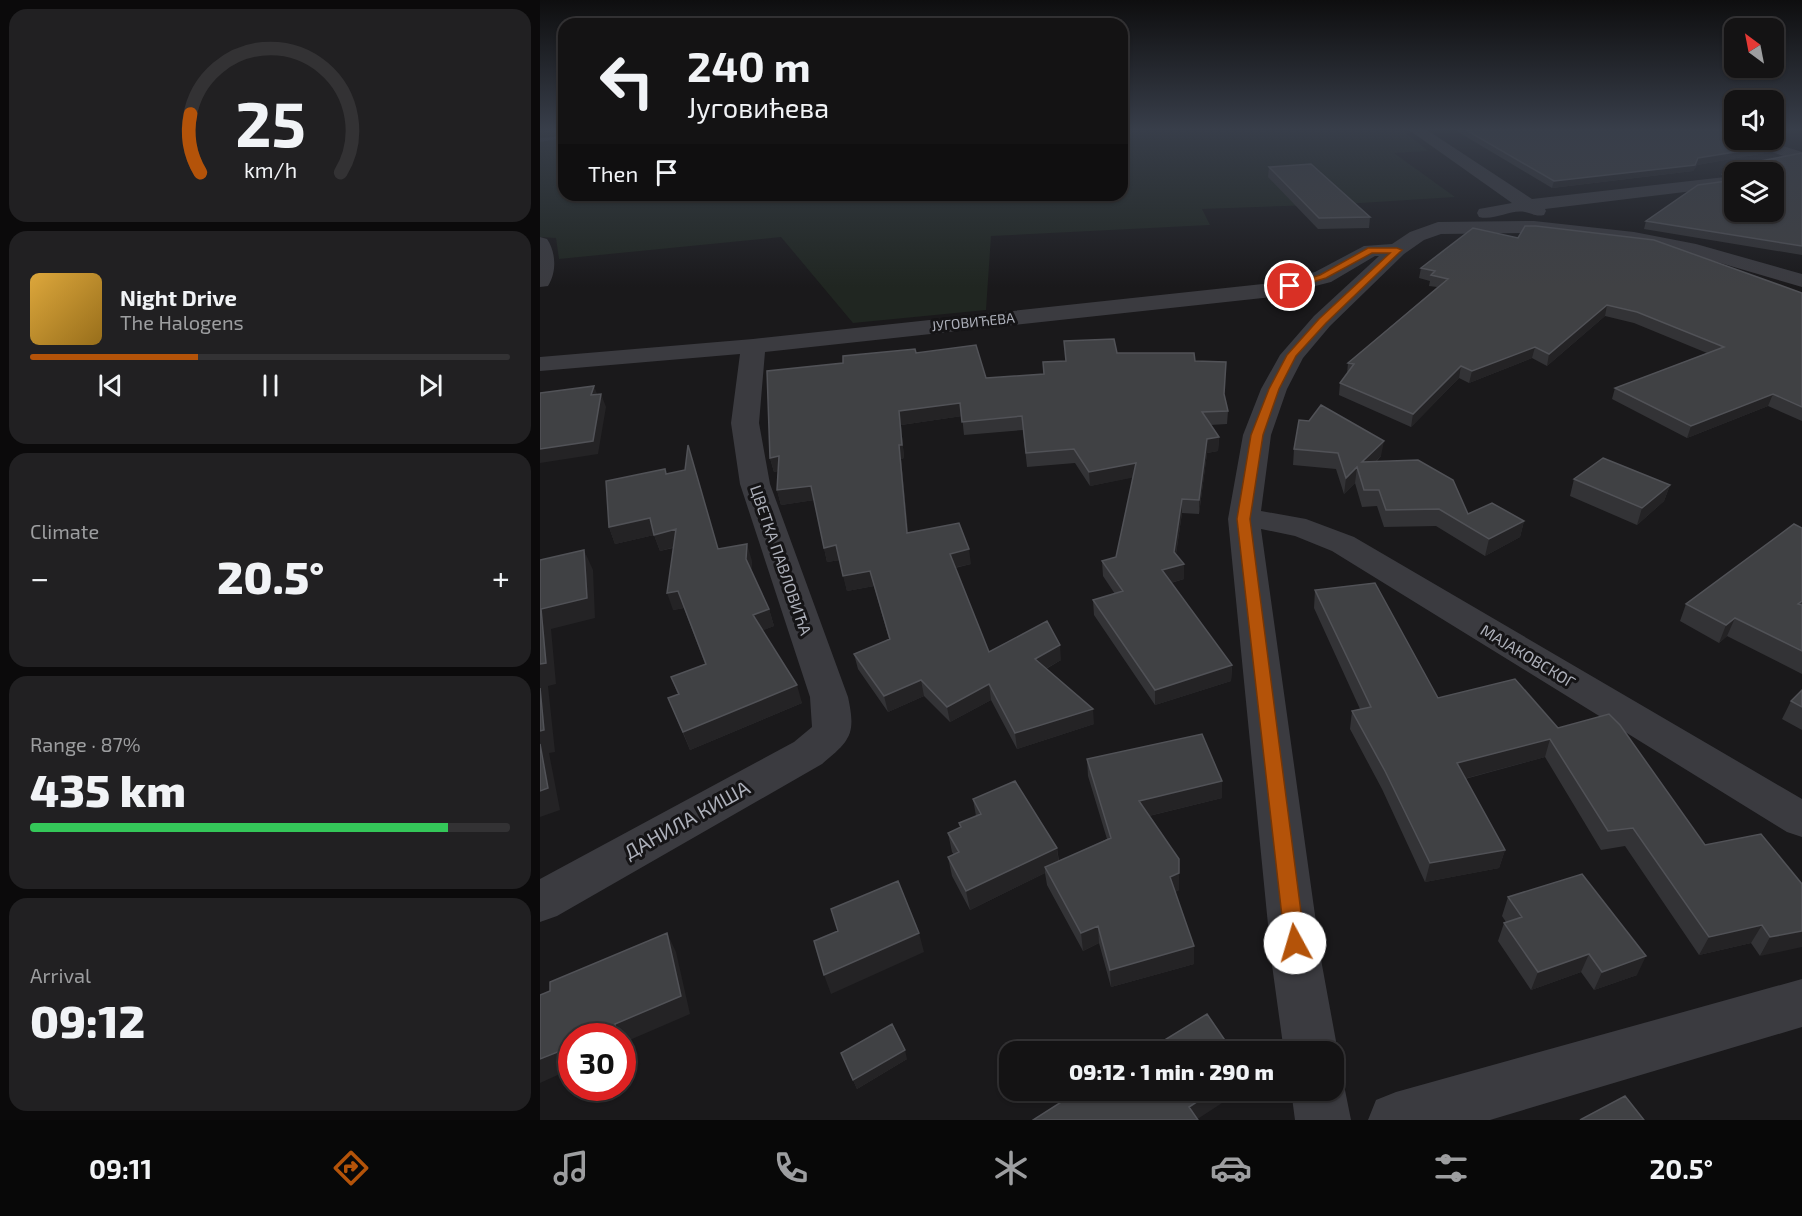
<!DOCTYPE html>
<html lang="en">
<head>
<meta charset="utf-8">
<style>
  body { margin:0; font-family:"Exo 2",sans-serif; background:#212022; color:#f1f3f6; height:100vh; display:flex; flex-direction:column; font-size:22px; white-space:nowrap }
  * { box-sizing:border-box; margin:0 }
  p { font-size:20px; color:#9d9ea0 }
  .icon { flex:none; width:33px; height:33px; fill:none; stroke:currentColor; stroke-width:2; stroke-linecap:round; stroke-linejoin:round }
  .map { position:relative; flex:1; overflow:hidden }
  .sheet { display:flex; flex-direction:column; gap:9px; padding:9px; background:#0b0a0b; width:540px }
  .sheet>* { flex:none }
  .banner { position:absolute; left:18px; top:18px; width:570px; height:183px; border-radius:18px; box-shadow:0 2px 4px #0004,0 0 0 2px #333234; background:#141314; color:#f1f3f6; overflow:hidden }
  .needle { width:39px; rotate:328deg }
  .tools { position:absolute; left:1184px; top:18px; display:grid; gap:12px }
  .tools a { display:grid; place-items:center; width:60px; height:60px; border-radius:12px; background:#141314; box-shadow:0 2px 4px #0004,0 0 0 2px #333234; font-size:30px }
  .speed { position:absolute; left:18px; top:1023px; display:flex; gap:12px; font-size:30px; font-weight:700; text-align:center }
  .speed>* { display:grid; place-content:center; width:78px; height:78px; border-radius:50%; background:#141314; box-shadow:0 2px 4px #0004,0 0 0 2px #333234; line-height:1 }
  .speed .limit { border:9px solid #d22; background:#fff; color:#111 }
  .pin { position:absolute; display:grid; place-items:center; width:51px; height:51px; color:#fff; margin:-26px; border:3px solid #fff; border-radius:50%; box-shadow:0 2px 6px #0007 }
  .me { position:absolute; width:66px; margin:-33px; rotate:354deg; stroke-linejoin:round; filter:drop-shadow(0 0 4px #0008) }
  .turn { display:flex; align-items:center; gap:21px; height:126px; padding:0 30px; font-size:27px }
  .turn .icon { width:78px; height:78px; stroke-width:2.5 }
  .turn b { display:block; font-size:42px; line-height:51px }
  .then { display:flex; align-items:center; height:57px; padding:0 30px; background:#0003; gap:12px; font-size:22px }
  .big { font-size:45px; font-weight:800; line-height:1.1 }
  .sheet .card { flex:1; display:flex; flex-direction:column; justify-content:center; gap:9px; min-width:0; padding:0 21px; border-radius:18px; background:#212022 }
  .sheet .dial { align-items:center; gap:0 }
  .dial svg { height:156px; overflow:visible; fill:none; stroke:#333234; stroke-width:7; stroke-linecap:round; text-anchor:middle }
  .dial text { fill:#f1f3f6; stroke:none }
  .song { display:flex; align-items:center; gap:18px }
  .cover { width:72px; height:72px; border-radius:9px; background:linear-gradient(135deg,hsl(40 70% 55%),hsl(40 70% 35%)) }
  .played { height:6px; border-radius:3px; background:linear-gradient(90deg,#b45309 35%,#333234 35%) }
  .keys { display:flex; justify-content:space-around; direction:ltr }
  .heat { display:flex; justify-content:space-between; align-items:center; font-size:33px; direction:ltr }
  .charge { height:9px; border-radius:4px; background:linear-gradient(90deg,#34c759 87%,#333234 0) }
  .trip { position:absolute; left:459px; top:1041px; width:345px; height:60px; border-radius:18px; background:#141314; box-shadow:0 2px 4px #0004,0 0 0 2px #333234; font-weight:800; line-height:60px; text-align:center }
  .tabs { display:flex; height:96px; justify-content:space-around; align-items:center; background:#080808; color:#9d9ea0 }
  .tabs .icon { width:42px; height:42px }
  .tabs .active { color:#b45309 }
  .tabs b { font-size:27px; color:#f1f3f6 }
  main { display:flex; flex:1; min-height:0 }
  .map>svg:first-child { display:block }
</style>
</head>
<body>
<main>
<section class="sheet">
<div class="card dial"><svg viewBox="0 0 100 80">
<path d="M14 69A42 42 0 1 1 86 69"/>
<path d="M14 69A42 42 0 0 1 9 39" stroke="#b45309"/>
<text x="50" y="56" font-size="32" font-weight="700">25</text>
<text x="50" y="72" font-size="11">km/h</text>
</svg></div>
<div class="card">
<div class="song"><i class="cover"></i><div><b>Night Drive</b><p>The Halogens</p></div></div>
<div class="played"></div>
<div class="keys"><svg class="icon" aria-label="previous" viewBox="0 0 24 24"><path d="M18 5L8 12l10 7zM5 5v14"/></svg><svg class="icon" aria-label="pause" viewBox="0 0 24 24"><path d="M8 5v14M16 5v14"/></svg><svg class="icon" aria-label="next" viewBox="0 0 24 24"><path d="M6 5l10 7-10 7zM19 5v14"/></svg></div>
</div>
<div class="card"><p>Climate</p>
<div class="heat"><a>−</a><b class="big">20.5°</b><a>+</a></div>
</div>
<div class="card"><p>Range · 87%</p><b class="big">435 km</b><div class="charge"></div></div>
<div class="card"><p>Arrival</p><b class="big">09:12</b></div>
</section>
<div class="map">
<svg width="1262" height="1120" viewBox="0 0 1262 1120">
  <rect width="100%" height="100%" fill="#1a191b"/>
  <path fill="#202621" d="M0 130H24V195H582V130H862L888 151 854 153 915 197 805 204 662 209 670 225 451 236 446 310 313 323 241 237 19 259 16 238 0 237Z"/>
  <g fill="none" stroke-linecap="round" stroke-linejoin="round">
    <path fill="#30373e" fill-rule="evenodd" d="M24 136V138L0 142V138Z"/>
    <path fill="#3b3b40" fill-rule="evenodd" d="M869 130H887L992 199 1194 176V186L1005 209 1006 211 1004 215C995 217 992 213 985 212 970 209 955 221 939 217L937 213 939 209 972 203Z
      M1173 130H1194V139L1176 133Z
      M1202 140H1224L1262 152V162L1204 143Z
      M994 221 1094 232 1156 244 1262 274V287L1153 255 1094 244 994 233 901 234 884 240 864 254 790 326 763 358 747 389 731 435 721 511 766 519 814 537 1262 799V837L1247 832 792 551 755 536 721 529 782 965 798 1052 794 1062V1052H744L732 965 688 519 703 435 721 389 740 355 774 316 839 256H835L791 282 732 297 225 352 219 423 230 484 308 697C316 734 311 740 282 764L17 916 0 922V879L254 742 272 727 270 697 200 484 191 423 200 354 0 371V357L213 339 732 283 775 272 824 246 852 244 870 232 898 222Z
      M0 237 7 239C16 252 17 272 8 286L0 287Z
      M1262 979V1027L950 1120H828L836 1100 856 1092Z
      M794 1069 797 1071 805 1090 811 1120H755L751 1090H794Z"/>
  </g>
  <path fill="#333336" d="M915 130H1180L1194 135 1238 145 1236 151 1157 165 1153 171 1012 188Z
    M1262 153V255L1104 229 1106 221 1194 180 1233 172H1194V174L1181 175 1184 168Z
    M729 167 830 217 829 228 778 229 728 177Z
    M881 268 1262 293V421L1228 406 1147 438 1072 399 1075 388 1167 353 1094 323 1065 316 1007 366 992 358 929 383 919 378 871 427 799 395 800 383 807 374 808 363 897 287 889 286 890 281 879 278Z
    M524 341 577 353 655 361 684 395 688 411 687 424 670 425 679 437 678 451 667 453 659 514 642 513 636 554 644 579 631 583 692 665 691 681 615 705 554 615 553 600 575 594 563 576 562 561 576 557 593 477 550 486 535 463 487 467 483 430 424 435 422 416 361 425 364 458 361 459 368 533 431 564 415 568 449 652 521 660 506 669 554 724 477 749 451 700 410 722 384 696 348 712 318 669 314 654 349 639 334 586 307 591 300 560 287 562 274 500 241 505 237 490 238 471 234 472 230 458 303 363 376 353 446 378 504 374 526 361Z
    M754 449 841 456 837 461 928 514 984 521 980 537 945 556 896 526 844 527 837 506 822 507 815 483 804 494 796 469 753 465Z
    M127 474 179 549 212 561 211 570 229 609 234 626 223 630 262 703 150 750 128 698 138 695 131 677 165 664 144 608 133 610V548L120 551 114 535 75 544 69 527Z
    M1034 479 1130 485 1124 501 1097 525 1030 496Z
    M1262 528V674L1187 636 1179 643 1140 621 1146 604Z
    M775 590 898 698 1018 728 1165 845 1262 884 1220 956 1211 943 1159 955 1085 846 1061 850 1005 757 925 779 965 850 959 868 885 882 842 789 810 729 812 711 820 709 774 608Z
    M1262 690V730L1242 719 1251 701Z
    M547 759 682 781V798L609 816 639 890 635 892 654 964 571 987 559 943 543 951 507 885 505 873 430 910 412 876 408 857 414 855 412 852 408 833 420 828 419 823 436 816 433 799 517 848 519 861 567 839 548 776Z
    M968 897 1097 975 1054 990 1041 972 991 990 958 941 964 923 966 922 962 916Z
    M301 1053 367 1059 317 1089Z"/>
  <path fill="#242325" d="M1238 145 1236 151 1157 165 1153 171 1012 188 1014 181Z
    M1067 305 1065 316 1007 366 1009 354Z
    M995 347 992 358 929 383 932 371Z
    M921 366 919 378 871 427 873 414Z
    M54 386 59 399 51 395Z
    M61 394 66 407 58 454 0 463V449Z
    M1233 394 1228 406 1147 438 1151 426Z
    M420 403 422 416 361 425 364 458 361 459 370 548 367 533 359 445V411Z
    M679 437 678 451 667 453 659 514V500L667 439Z
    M844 441 841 456 820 477 822 462Z
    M239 456 242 470 234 472 230 458Z
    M596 463V477L550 486 549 472Z
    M817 467 815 483 804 494 806 478Z
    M1130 485 1124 501 1097 525 1102 508Z
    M271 486 275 500 241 505 237 490Z
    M642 499V513L634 567V552Z
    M110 518 136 529 142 545 120 551 114 535 75 544 69 527Z
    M984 521 980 537 945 556 949 539Z
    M207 544 212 561 211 575 206 559Z
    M296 545 300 560 287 562 284 548Z
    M429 549 431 564 412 568 410 554Z
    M44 550 53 570 55 618 11 629 16 684 8 686 15 752 9 753 20 810 0 817V664L1 609Z
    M644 564V579L622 585V570Z
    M330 571 334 586 307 591 303 576Z
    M138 591 144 608 133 610 127 593Z
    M229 609 234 626 219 632 213 615Z
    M1195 618 1187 636 1179 643 1186 625Z
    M520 645 521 660 496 674 495 659Z
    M692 665 691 681 615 705V690Z
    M381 680 384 696 348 712 344 696Z
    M449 684 451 700 410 722 407 707Z
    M257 685 262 703 150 750 143 732Z
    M553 709 554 724 477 749 475 733Z
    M1010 739 1005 757 912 782 917 763Z
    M682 781V798L600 818 599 801Z
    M517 848 519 866 505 867V873L430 910 426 891Z
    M965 850 959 868 885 882 890 863Z
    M639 873V890L630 894V877Z
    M1222 925 1211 943 1159 955 1169 937Z
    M558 926 559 943 543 951 541 933Z
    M1262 931V947L1220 956 1230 937Z
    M127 933 136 952 150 1014 85 1042 89 1066 82 1068V1036H76L75 1024Z
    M379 933 384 952 291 994 284 975Z
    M654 946V964L571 987 570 970Z
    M1049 954 1041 972 991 990 998 972Z
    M1106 956 1097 975 1054 990 1062 972Z
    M365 1050 367 1059 317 1089 313 1080Z
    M20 1051 32 1068V1087L22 1073 0 1083V1059Z
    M32 1088H41L34 1090Z
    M675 1090H702L656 1120 649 1107Z"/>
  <path fill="#404144" stroke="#515257" stroke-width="1.5" d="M926 130H1180L1194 135V140H1218L1238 145 1158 158 1155 165 1014 181Z
    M1262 153V246L1106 221 1158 185 1194 180V212H1233V172H1198V167L1184 168Z
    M771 164 830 217 779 218 729 167Z
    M985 226H996L1114 240 1262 293V407L1233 394 1151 426 1075 388 1184 347 1097 312 1067 305 1009 354 995 347 932 371 921 366 873 414 800 383 814 364 808 363 908 279 891 275 895 271 881 268 933 228 978 238Z
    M574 339 577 353H654L655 361 686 362 684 394 688 411 662 412 679 437 667 439 659 500 642 499 634 552 644 564 622 570 692 665 615 690 553 600 583 591 562 561 576 557 596 463 549 472 534 449 486 453 482 416 422 422 420 403 359 411 362 445H359L367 533 419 523 429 549 410 554 449 652 507 621 520 645 495 659 553 709 475 733 449 684 407 707 381 680 344 696 314 654 350 639 330 571 303 576 296 545 284 548 271 486 237 490 239 456 230 458 227 371 303 363V356L375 349 376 353 436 345 446 378 504 374 503 362 526 361 524 341Z
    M54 386 51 395 61 394 53 441 0 449V393Z
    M781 405 844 441 822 462 878 460 913 480 928 514 952 503 984 521 949 539 899 509 846 510 839 490H824L817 467 806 478 798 453 754 449 759 420 769 421Z
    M148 445 178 549 207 544 206 559 229 609 213 615 257 685 143 732 128 698 139 694 131 677 166 664 138 591 127 593 136 529 114 535 110 518 69 527 66 481 125 469 126 474 145 470Z
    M1063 458 1130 485 1102 508 1034 479Z
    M1254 524 1262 528V601L1258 604 1262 605V651L1195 618 1186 625 1146 604Z
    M44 550 47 598 1 609 6 663 0 664V560Z
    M835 583 898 698 975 679 1018 728 1069 714 1080 725 1165 845 1221 834 1262 884V931L1230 937 1222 925 1169 937 1093 828 1068 831 1010 739 917 763 965 850 890 863 845 771 812 711 831 707 775 590Z
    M0 688 4 730 0 731Z
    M1262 690V707L1251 701Z
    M662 734 682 781 599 801 639 859V873L630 877 654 946 570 970 558 926 541 933 505 867 571 838 547 759Z
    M0 744 8 788 0 791Z
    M475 781 517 848 426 891 408 857 419 852 408 833 421 827 419 823 441 814 433 799Z
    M1042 874 1106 956 1062 972 1049 954 998 972 964 923 982 917 968 897Z
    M358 881 379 933 284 975 274 941 298 931 291 909Z
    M127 933 141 996 75 1024 76 1036H32V1068L22 1072 20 1051 0 1059V995L10 991V982Z
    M667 1014 693 1052H605Z
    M352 1024 365 1050 313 1080 301 1053Z
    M540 1090H675L649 1107 658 1120H493Z
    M1085 1096 1104 1120H1040Z"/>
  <linearGradient id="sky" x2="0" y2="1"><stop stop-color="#0e0e0f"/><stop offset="0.45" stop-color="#383e4a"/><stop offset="1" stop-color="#383e4a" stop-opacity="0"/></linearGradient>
  <rect width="1262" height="287" fill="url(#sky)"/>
  <path fill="#b45309" stroke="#753606" stroke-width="1.5" d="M828 248H857L862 250 786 323 756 356 739 389 723 435 710 519 765 943 762 950 755 952 748 950 745 943 697 519 711 435 729 389 747 355 779 319 850 253H832L786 278 750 289 745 286 780 275Z"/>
  <g text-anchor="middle" stroke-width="6" stroke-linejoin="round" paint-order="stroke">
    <g font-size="14" fill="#adb0ba" stroke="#151416">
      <text transform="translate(433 322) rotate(-6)" y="5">ЈУГОВИЋЕВА</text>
    </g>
    <g font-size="16" fill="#adb0ba" stroke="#151416">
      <text transform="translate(241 560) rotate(71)" y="6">ЦВЕТКА ПАВЛОВИЋА</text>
      <text transform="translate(988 656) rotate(31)" y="6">МАЈАКОВСКОГ</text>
    </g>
    <g font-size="20" fill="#adb0ba" stroke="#151416">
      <text transform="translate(147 820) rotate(-29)" y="7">ДАНИЛА КИША</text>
    </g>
  </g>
</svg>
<div class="tools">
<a><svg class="needle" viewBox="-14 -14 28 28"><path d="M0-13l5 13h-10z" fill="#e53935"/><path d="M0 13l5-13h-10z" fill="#9d9ea0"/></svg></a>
<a><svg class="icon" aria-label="sound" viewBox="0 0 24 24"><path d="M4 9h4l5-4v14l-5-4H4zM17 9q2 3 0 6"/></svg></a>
<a><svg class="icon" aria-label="layers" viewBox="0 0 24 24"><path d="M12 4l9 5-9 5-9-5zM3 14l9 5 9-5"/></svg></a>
</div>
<div class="speed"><div class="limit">30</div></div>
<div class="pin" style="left:750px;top:286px;background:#d93025"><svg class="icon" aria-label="arrive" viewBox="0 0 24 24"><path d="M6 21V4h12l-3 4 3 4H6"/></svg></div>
<svg class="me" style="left:755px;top:943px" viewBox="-20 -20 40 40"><circle r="19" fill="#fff"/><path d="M0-13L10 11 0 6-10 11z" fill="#b45309"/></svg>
<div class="trip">09:12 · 1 min · 290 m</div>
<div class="banner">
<div class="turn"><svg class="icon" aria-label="left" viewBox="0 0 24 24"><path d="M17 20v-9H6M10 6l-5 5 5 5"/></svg><div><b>240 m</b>Југовићева</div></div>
<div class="then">Then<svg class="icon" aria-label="arrive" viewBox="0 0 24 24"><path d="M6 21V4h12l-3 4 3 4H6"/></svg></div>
</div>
</div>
</main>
<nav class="tabs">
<b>09:11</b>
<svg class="icon active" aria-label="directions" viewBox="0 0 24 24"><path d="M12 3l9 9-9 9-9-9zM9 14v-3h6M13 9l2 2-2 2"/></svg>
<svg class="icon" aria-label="music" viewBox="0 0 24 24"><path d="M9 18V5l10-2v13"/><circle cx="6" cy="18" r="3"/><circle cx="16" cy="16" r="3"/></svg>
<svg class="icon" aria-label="phone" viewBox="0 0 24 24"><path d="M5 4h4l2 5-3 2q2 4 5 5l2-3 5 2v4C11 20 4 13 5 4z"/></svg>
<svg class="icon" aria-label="climate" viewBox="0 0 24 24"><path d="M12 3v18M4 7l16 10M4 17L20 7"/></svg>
<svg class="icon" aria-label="car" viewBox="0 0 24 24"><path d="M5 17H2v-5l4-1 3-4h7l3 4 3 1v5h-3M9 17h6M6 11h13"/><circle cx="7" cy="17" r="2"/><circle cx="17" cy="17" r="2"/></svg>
<svg class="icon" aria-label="filters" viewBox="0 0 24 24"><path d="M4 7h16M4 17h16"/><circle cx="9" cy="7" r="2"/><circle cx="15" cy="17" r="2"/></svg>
<b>20.5°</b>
</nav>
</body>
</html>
